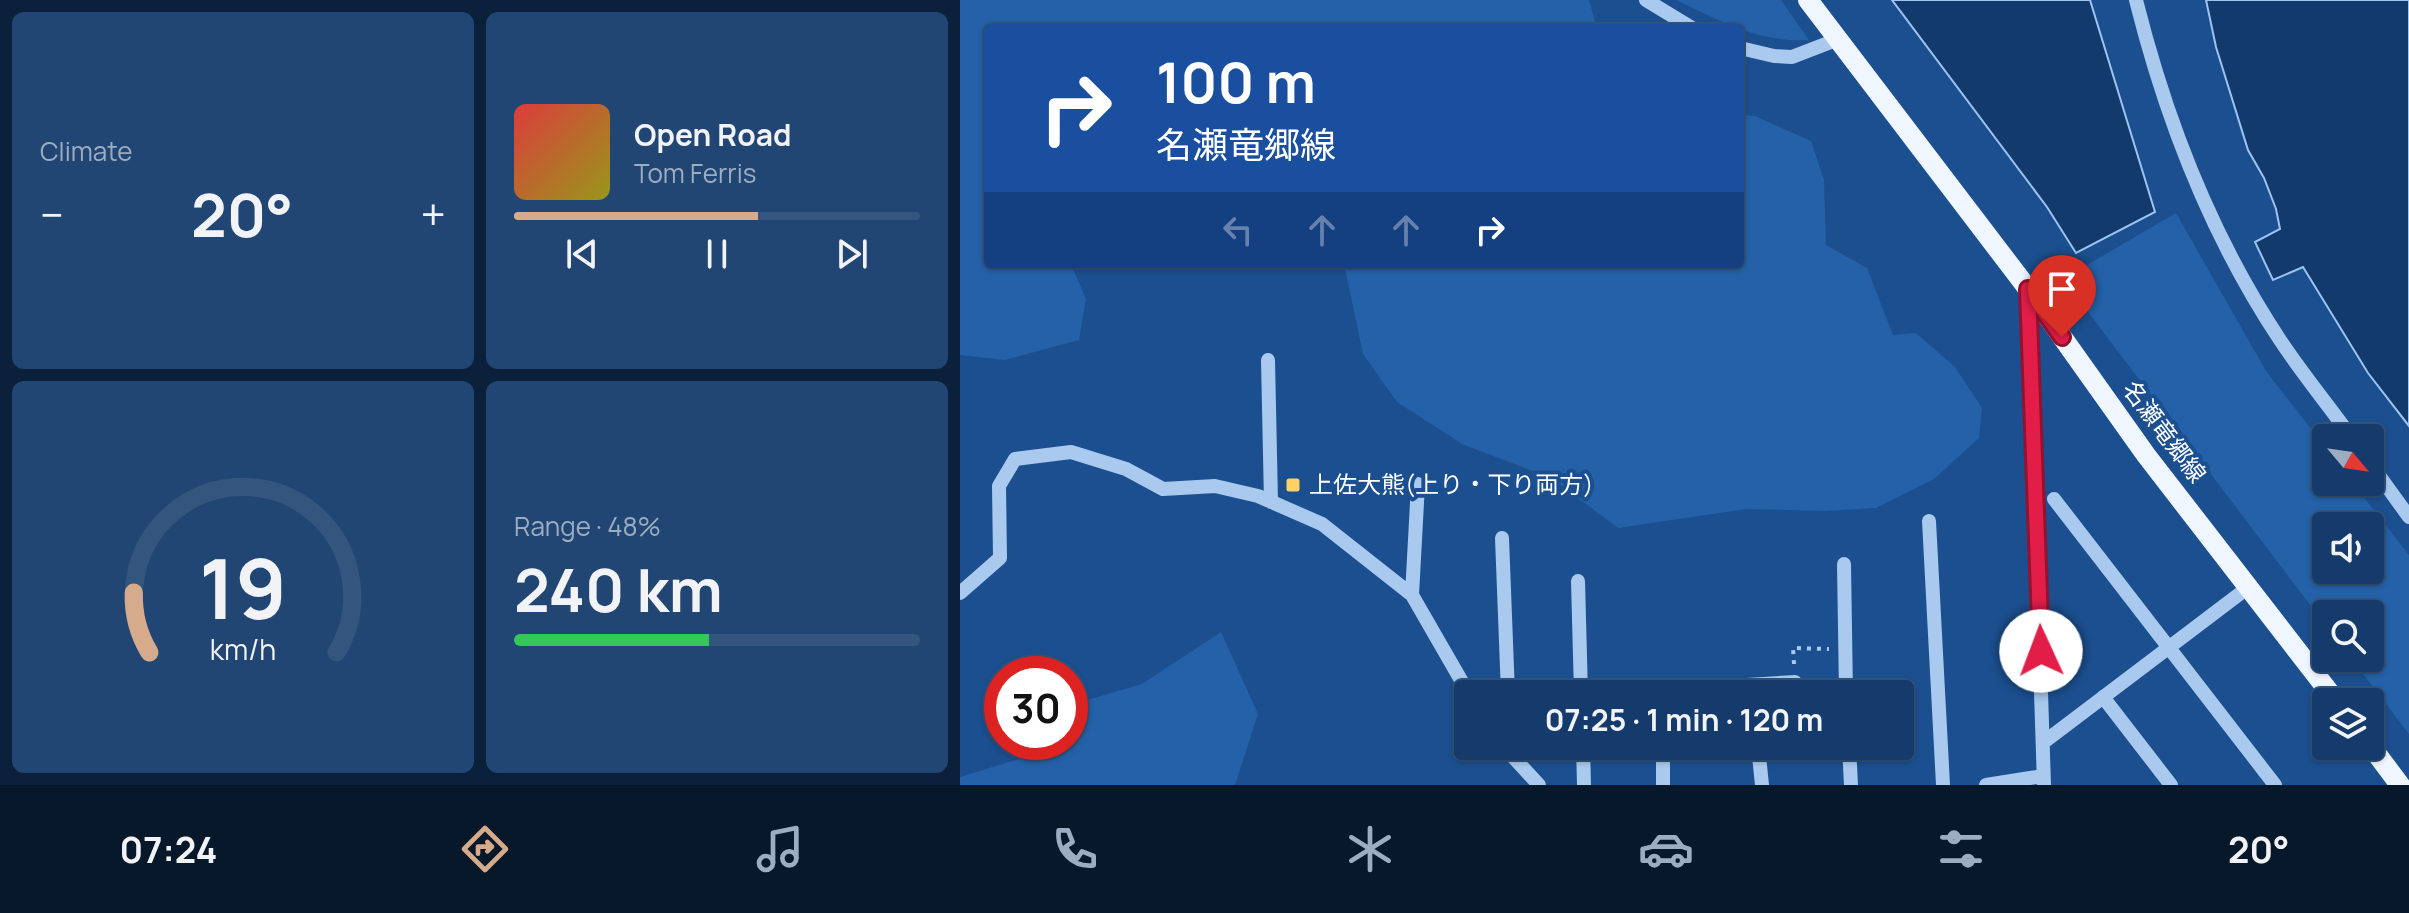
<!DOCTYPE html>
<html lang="en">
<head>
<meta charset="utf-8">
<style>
  body { margin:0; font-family:Manrope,"Noto Sans JP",sans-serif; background:#214673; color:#f1f3f6; height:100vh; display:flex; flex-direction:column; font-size:30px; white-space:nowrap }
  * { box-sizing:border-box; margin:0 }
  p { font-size:26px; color:#9dadc1 }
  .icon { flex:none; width:44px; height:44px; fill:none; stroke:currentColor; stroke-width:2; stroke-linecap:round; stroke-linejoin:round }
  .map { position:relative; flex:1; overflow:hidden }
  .details { display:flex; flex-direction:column; gap:12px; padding:12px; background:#0b203b; width:960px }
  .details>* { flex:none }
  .banner { position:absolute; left:24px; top:24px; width:760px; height:244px; border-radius:8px; box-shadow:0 2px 6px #0004,0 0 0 2px #33557e; background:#1a4fa0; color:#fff; overflow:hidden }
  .needle { width:52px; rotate:119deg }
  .buttons { position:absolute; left:1352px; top:424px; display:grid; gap:16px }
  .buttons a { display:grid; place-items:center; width:72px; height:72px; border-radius:8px; background:#143b6b; box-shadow:0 2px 6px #0004,0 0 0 2px #33557e; font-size:40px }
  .speed { position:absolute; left:24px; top:656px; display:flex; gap:16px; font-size:40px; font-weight:700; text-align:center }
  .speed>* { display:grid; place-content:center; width:104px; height:104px; border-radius:50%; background:#143b6b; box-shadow:0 2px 6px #0004,0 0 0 2px #33557e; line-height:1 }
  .speed .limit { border:12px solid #d22; background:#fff; color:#111 }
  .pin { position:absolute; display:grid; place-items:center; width:68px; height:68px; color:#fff; margin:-82px -34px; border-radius:50% 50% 50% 0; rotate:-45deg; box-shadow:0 0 8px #0007 }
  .pin .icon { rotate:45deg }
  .me { position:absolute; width:88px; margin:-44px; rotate:358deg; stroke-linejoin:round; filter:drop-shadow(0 0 6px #0008) }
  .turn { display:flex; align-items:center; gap:28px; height:168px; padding:0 40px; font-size:36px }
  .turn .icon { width:104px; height:104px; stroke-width:2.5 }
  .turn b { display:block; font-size:56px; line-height:68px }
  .lanes { display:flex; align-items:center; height:76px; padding:0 40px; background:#0003; justify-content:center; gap:40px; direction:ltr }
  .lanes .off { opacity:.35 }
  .big { font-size:60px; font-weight:700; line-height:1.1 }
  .details .tile { flex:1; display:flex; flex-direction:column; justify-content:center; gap:12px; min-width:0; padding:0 28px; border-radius:12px; background:#214673 }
  .details .dial { align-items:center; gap:0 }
  .dial svg { height:208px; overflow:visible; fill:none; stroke:#33557e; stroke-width:7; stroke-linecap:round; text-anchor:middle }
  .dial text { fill:#f1f3f6; stroke:none }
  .song { display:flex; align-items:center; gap:24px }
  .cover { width:96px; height:96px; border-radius:12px; background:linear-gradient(135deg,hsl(0 70% 55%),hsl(60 70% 35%)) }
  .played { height:8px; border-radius:4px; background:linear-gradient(90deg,#d6ab8b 60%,#33557e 60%) }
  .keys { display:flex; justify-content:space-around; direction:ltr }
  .heat { display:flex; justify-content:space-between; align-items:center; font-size:44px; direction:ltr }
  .charge { height:12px; border-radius:6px; background:linear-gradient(90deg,#34c759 48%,#33557e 0) }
  .details .tiles { flex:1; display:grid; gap:12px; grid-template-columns:repeat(2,1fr) }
  .trip { position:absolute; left:494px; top:680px; width:460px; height:80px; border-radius:8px; background:#143b6b; box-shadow:0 2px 6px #0004,0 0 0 2px #33557e; font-weight:700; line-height:80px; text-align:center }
  .tab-bar { display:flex; height:128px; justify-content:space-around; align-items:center; background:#08182b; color:#9dadc1 }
  .tab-bar .icon { width:56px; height:56px }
  .tab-bar .active { color:#d6ab8b }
  .tab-bar b { font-size:36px; color:#f1f3f6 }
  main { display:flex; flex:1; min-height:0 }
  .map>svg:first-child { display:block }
</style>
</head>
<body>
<main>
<section class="details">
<div class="tiles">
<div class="tile"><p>Climate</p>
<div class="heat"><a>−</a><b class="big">20°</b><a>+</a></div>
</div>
<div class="tile">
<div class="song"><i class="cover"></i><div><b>Open Road</b><p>Tom Ferris</p></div></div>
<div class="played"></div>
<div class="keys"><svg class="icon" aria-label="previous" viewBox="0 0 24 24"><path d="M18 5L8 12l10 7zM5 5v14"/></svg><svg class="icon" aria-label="pause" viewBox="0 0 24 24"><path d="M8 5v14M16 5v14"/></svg><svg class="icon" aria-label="next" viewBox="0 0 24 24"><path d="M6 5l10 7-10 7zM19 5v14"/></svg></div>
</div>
<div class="tile dial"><svg viewBox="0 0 100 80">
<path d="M14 69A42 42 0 1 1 86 69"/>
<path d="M14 69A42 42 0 0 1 8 46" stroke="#d6ab8b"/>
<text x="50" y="56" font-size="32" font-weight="700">19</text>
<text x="50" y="72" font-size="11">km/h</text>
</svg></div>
<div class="tile"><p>Range · 48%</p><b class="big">240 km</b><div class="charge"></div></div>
</div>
</section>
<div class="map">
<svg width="1449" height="785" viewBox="0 0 1449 785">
  <rect width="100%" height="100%" fill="#1b4f8f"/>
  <path fill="#2461a8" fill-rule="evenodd" d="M0 0H629L637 28H28V264H111L126 299 119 340 45 360 0 355Z
    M716 0H821L849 40C798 43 761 21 716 0Z
    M780 115 795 116 851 141 864 180 866 245 907 268 933 335 956 333 995 367 1022 408 1019 438 974 479 916 508 864 511 786 509 658 528 591 478 502 444 437 402 403 354 384 264H780Z
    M1216 213 1306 371 1366 448V482H1392L1449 555V734L1391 658H1410V614H1366V626L1103 279ZM1410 526V570H1366V526Z
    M261 632 298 714 275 785H0V777L62 758 74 742H110V705L182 684Z"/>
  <path fill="#123a6d" stroke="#9cc4f0" stroke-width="2" d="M932 0H1130L1195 212 1116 253 1087 207Z
    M1246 0H1449V426L1408 373 1343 267 1313 280 1295 242 1320 229 1316 209 1304 178 1288 150 1256 47Z"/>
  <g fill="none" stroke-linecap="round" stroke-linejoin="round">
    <path stroke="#a9c9ee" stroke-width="4" stroke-dasharray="4 6" stroke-linecap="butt" d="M834 664 833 648 869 649"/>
    <path stroke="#a9c9ee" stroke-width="14" d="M686 0 732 28
      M1176 0C1206 120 1251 236 1320 340 1342 373 1368 405 1392 438
      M780 48 814 56 832 57 876 40
      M1068 290 1084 785
      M308 360 311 502
      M1410 463 1449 517
      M1094 499 1315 785
      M969 521 983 785
      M542 538 548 694
      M884 564 886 694
      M618 581 621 694
      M0 593 40 558 39 486 55 459 111 452 166 469 203 489 255 486 298 496 362 524 452 595 509 694
      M452 595 458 484
      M702 694V690L835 682
      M1143 697 1211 785
      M1084 742 1290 586
      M543 746 579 785
      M623 746 624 785
      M703 746V785
      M798 746 802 785
      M889 746 891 785
      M1026 785 1083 776"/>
    <path stroke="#f0f6ff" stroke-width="20" d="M848 0 1068 289 1186 455 1377 702
      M1410 745 1440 785"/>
  </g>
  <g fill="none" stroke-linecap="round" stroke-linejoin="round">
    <g stroke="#92132f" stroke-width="20">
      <path id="route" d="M1081 651 1068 289 1102 337"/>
    </g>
    <use href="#route" stroke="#e11d48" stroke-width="14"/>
  </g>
  <rect fill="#ffd166" stroke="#1b4f8f" stroke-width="3" x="325" y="477" width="16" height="16" rx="4"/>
  <g text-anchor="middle" stroke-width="8" stroke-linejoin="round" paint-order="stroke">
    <g font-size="24" fill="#fff" stroke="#1b4f8f">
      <text transform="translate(1204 432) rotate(53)" y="8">名瀬竜郷線</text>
    </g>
    <g font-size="24" fill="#fff" stroke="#1b4f8f" text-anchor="start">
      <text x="349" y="493">上佐大熊(上り・下り両方)</text>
    </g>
  </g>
</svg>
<div class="buttons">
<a><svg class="needle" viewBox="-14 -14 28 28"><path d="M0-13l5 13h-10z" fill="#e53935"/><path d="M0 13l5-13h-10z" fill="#9dadc1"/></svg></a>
<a><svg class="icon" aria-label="sound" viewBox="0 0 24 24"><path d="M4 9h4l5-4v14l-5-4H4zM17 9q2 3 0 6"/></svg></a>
<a><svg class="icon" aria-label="search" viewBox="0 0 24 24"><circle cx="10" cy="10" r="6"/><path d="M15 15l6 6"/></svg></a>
<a><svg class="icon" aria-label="layers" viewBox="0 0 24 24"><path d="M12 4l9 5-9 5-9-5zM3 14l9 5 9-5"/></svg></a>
</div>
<div class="speed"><div class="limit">30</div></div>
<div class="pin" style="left:1102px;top:337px;background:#d93025"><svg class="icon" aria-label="arrive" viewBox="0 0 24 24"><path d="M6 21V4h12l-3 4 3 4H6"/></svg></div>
<svg class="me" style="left:1081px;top:651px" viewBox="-20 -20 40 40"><circle r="19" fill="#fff"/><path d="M0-13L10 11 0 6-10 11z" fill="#e11d48"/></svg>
<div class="trip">07:25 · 1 min · 120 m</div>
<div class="banner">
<div class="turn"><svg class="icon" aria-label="right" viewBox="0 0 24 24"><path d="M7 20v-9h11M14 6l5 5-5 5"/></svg><div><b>100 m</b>名瀬竜郷線</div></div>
<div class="lanes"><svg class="icon off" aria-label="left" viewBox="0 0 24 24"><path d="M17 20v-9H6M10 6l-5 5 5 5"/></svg><svg class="icon off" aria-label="ahead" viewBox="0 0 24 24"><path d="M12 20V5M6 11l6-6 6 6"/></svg><svg class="icon off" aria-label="ahead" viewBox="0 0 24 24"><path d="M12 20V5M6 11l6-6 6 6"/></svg><svg class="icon" aria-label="right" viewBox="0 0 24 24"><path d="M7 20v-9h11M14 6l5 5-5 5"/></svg></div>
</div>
</div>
</main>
<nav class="tab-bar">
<b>07:24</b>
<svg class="icon active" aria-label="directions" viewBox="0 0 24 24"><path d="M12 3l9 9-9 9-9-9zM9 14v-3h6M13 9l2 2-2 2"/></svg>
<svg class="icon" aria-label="music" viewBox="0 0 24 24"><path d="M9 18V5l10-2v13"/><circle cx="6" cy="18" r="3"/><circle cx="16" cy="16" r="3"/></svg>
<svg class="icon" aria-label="phone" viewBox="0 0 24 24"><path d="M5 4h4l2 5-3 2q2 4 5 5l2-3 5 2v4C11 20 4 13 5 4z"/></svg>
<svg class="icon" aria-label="climate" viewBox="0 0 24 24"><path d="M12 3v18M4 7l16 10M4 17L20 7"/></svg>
<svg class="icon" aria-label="car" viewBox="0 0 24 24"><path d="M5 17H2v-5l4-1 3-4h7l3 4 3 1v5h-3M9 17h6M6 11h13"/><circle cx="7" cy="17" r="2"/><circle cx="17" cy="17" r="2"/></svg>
<svg class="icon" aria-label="filters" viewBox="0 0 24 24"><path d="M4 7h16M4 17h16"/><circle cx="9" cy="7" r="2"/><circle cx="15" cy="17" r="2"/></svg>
<b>20°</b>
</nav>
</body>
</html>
